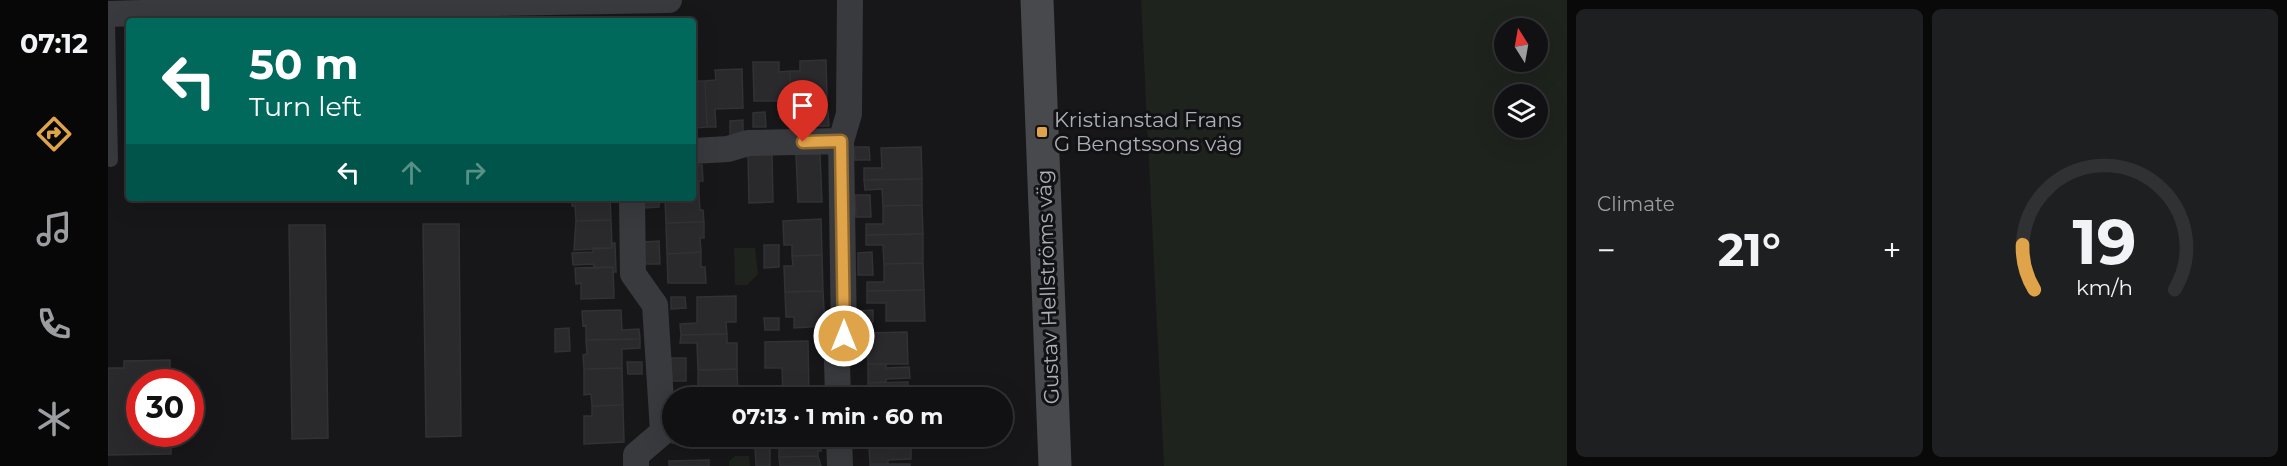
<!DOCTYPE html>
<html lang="en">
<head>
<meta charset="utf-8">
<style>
  body { margin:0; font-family:Montserrat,sans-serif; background:#1e1f21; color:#f1f3f6; height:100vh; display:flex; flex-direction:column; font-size:22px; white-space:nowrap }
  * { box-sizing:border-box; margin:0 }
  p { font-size:20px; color:#9c9da0 }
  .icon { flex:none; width:33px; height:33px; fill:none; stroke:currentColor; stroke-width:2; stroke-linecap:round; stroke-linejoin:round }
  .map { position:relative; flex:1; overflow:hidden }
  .side { display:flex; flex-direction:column; gap:9px; padding:9px; background:#09090a; width:720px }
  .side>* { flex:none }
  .banner { position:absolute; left:18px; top:18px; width:570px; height:183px; border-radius:6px; box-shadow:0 6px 24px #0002,0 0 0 2px #303133; background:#00695c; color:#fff; overflow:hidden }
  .needle { width:39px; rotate:349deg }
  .fabs { position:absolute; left:1386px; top:18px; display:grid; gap:12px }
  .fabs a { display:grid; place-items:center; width:54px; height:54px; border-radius:50%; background:#111113; box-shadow:0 6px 24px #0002,0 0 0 2px #303133; font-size:30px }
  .speed { position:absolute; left:18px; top:369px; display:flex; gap:12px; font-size:30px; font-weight:700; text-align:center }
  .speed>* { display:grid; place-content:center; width:78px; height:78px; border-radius:50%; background:#111113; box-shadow:0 6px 24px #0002,0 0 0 2px #303133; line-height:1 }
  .speed .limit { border:9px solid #d22; background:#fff; color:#111 }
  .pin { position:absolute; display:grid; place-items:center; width:51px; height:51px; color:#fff; margin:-62px -26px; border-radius:50% 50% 50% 0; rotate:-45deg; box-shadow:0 0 6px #0007 }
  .pin .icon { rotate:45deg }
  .me { position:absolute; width:66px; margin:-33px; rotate:0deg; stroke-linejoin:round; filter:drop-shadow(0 0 4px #0008) }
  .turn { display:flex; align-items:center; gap:21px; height:126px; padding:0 24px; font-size:27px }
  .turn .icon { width:78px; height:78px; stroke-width:2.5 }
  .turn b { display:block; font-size:42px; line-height:51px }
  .lanes { display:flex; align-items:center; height:57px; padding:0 24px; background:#0003; justify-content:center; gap:30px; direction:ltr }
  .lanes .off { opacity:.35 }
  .big { font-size:45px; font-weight:700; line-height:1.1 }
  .side .card { flex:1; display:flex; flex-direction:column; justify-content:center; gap:9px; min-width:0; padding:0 21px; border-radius:9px; background:#1e1f21 }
  .side .dial { align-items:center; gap:0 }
  .dial svg { height:156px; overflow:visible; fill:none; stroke:#303133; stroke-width:7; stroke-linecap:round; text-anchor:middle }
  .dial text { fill:#f1f3f6; stroke:none }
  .heat { display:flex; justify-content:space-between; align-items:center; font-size:33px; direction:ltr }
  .side .tiles { flex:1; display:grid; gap:9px; grid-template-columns:repeat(2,1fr) }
  .trip { position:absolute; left:554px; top:387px; width:351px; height:60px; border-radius:30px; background:#111113; box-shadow:0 6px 24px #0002,0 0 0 2px #303133; font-weight:700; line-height:60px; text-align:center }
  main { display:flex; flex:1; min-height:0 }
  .tabs { display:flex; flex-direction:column; width:108px; justify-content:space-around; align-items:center; background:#070708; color:#9c9da0 }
  .tabs .icon { width:42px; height:42px }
  .tabs .active { color:#dfa349 }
  .tabs b { font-size:27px; color:#f1f3f6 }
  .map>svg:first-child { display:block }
</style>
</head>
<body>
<main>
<nav class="tabs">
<b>07:12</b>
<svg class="icon active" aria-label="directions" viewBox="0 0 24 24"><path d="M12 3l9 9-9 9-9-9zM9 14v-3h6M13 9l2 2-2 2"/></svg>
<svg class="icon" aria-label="music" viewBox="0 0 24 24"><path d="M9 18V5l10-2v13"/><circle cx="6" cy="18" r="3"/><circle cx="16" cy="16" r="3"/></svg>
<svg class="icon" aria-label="phone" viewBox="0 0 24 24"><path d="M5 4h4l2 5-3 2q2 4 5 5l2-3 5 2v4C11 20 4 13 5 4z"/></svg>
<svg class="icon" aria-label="climate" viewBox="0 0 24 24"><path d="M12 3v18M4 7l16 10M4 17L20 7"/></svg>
</nav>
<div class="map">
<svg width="1459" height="466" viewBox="0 0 1459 466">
  <rect width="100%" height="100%" fill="#171719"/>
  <path fill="#1e231e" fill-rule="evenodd" d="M1033 0H1459V466H1056ZM1396 28H1430V62H1396ZM1396 94H1430V128H1396Z
    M626 248H647L650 274 639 285H627Z
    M627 456H641L642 466H621V461Z"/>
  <path fill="#2a2a2d" stroke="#313235" stroke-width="1.5" d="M718 60 719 99 692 100 693 118H683L682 71H692V61Z
    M645 62H671V72L682 71 683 118H672L671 101H646Z
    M634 69 635 108 607 109 608 127H599L597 81 608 80 607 70Z
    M585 71 586 81H597L599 127 587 128Z
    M720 111 721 126H708L707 112Z
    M657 112 658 127H645V113Z
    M635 120V135L622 136V121Z
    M746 147H761L762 160H747Z
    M813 147 814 179 756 180V168H774L773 148Z
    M664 154 665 202 641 203 640 155Z
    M688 154H712L714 202H690Z
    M585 165H594L595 181H591V195H585Z
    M814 179V205L775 206 774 189 757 190 756 180Z
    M585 195H591L592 210H595L596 222 558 223 557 198H585Z
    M747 195H762L763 217H748Z
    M464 198H502L503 220 468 221 467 206H464Z
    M536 198H551V207L536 208Z
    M814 205 815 234 758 235V224H775V206Z
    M713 219 714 255 684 256V245H676L675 221Z
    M503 220 504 248 466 250 468 221Z
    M596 222V238H592L593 252 559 254 558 223Z
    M315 224H351L353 436 318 437Z
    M181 225H217L220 438 184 439Z
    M815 234V263L776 264 775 245H758V235Z
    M551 241 552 264H537L536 242Z
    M504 243H507L508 272H505V267L486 268V264L465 265 464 253 485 252V248H504Z
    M656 245H671V267L656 268Z
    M593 252V267H597L598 283H560L559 254Z
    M764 252 765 275H750V253Z
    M714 255 715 291 677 292 676 266H685L684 256Z
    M815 263 816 290 759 291V282H776V264Z
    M505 267 506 298 473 299V283L468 284 467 268Z
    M816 290 817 321H778V303H759V291Z
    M715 291 717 326 686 328V317H678L677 292Z
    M628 296V322H618L619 334 573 335 572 324 589 323V297Z
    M563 297H577L578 308 563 309Z
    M513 310 514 330 531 329 532 339 478 340V325L475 326 474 311Z
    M765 310V322L750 323V311Z
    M656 318H671V330H657Z
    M461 328 462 351 447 352V329Z
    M799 332 800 364H760L759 333Z
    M619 334V343H629V369L590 370 589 343H572L573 335Z
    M532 339V348L514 349V368L476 369 475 355 479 354 478 340Z
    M700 341 701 398H675L674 368H657V342Z
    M563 358H578V381H564Z
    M62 360V382H32V434H63V454L0 455V368H16V361Z
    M519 362H534V374H520Z
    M760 364H778V368L801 367 802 378 778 379V382L760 383Z
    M514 368 515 405 484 406 483 394 476 395V369Z
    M629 369 630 395H619V398H573V395H590V370Z
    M800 382V398H761L760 383Z
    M515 405 516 442 476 444V416H484V406Z
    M564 432V436H579V443H564Z
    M591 436H630L631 442 592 443Z
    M671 436H710V441H713V451H710V456L671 457Z
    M761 436H801V445L761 446Z
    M662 445V466H648L647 446Z
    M761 446H780V449L803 448V459L780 460V464H762Z
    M710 456 713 466H672L671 457Z
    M601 460V466H561V461Z
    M762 464H802V466H762Z"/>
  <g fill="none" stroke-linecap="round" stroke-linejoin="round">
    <path stroke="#393a3d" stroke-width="14" d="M0 22 3 160"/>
    <path stroke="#393a3d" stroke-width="26" d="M0 14 334 4 561 0
      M585 151 620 149 640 143 733 141
      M524 198 525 274 547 305 555 432 528 455V466
      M730 398 729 362 736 336 733 141 741 114 742 0
      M731 436 732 466"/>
    <path stroke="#47494d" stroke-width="33" d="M929 0 947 466"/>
  </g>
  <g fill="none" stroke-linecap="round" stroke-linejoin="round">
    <g stroke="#916a2f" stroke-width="15">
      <path id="route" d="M695 142 733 141 736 336"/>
    </g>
    <use href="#route" stroke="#dfa349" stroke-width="10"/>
  </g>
  <rect fill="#dfa349" stroke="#121214" stroke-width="2" x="928" y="126" width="12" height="12" rx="3"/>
  <g text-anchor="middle" stroke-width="6" stroke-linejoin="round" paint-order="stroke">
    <g font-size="21" fill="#abafb7" stroke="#121214" text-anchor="start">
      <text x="946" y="127">Kristianstad Frans<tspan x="946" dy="24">G Bengtssons väg</tspan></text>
    </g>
    <g font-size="21" fill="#abafb7" stroke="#121214">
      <text transform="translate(940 287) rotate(-92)" y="7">Gustav Hellströms väg</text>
    </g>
  </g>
</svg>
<div class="fabs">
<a><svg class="needle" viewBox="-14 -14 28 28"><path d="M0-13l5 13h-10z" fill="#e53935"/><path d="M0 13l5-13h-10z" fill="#9c9da0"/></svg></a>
<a><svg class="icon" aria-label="layers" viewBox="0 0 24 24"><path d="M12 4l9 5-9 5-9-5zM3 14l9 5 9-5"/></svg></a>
</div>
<div class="speed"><div class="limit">30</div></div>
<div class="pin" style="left:695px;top:142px;background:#d93025"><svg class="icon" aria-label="arrive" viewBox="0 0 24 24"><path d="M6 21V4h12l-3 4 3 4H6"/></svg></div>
<svg class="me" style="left:736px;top:336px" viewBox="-20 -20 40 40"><circle r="17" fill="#dfa349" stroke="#fff" stroke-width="3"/><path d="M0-11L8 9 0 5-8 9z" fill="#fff"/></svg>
<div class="trip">07:13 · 1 min · 60 m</div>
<div class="banner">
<div class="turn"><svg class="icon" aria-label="left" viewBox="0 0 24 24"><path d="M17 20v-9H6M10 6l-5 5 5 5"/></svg><div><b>50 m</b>Turn left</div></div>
<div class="lanes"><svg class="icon" aria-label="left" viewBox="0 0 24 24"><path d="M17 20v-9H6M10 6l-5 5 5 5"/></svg><svg class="icon off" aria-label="ahead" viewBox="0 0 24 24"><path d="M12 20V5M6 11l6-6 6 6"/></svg><svg class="icon off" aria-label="right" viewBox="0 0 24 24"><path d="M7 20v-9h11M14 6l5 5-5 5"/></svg></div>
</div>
</div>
<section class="side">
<div class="tiles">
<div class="card"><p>Climate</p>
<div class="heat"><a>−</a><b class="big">21°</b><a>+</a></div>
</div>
<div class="card dial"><svg viewBox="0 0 100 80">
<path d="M14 69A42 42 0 1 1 86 69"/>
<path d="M14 69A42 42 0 0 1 8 46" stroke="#dfa349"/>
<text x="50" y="56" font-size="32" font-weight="700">19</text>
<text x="50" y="72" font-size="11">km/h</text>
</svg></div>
</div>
</section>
</main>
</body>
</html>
